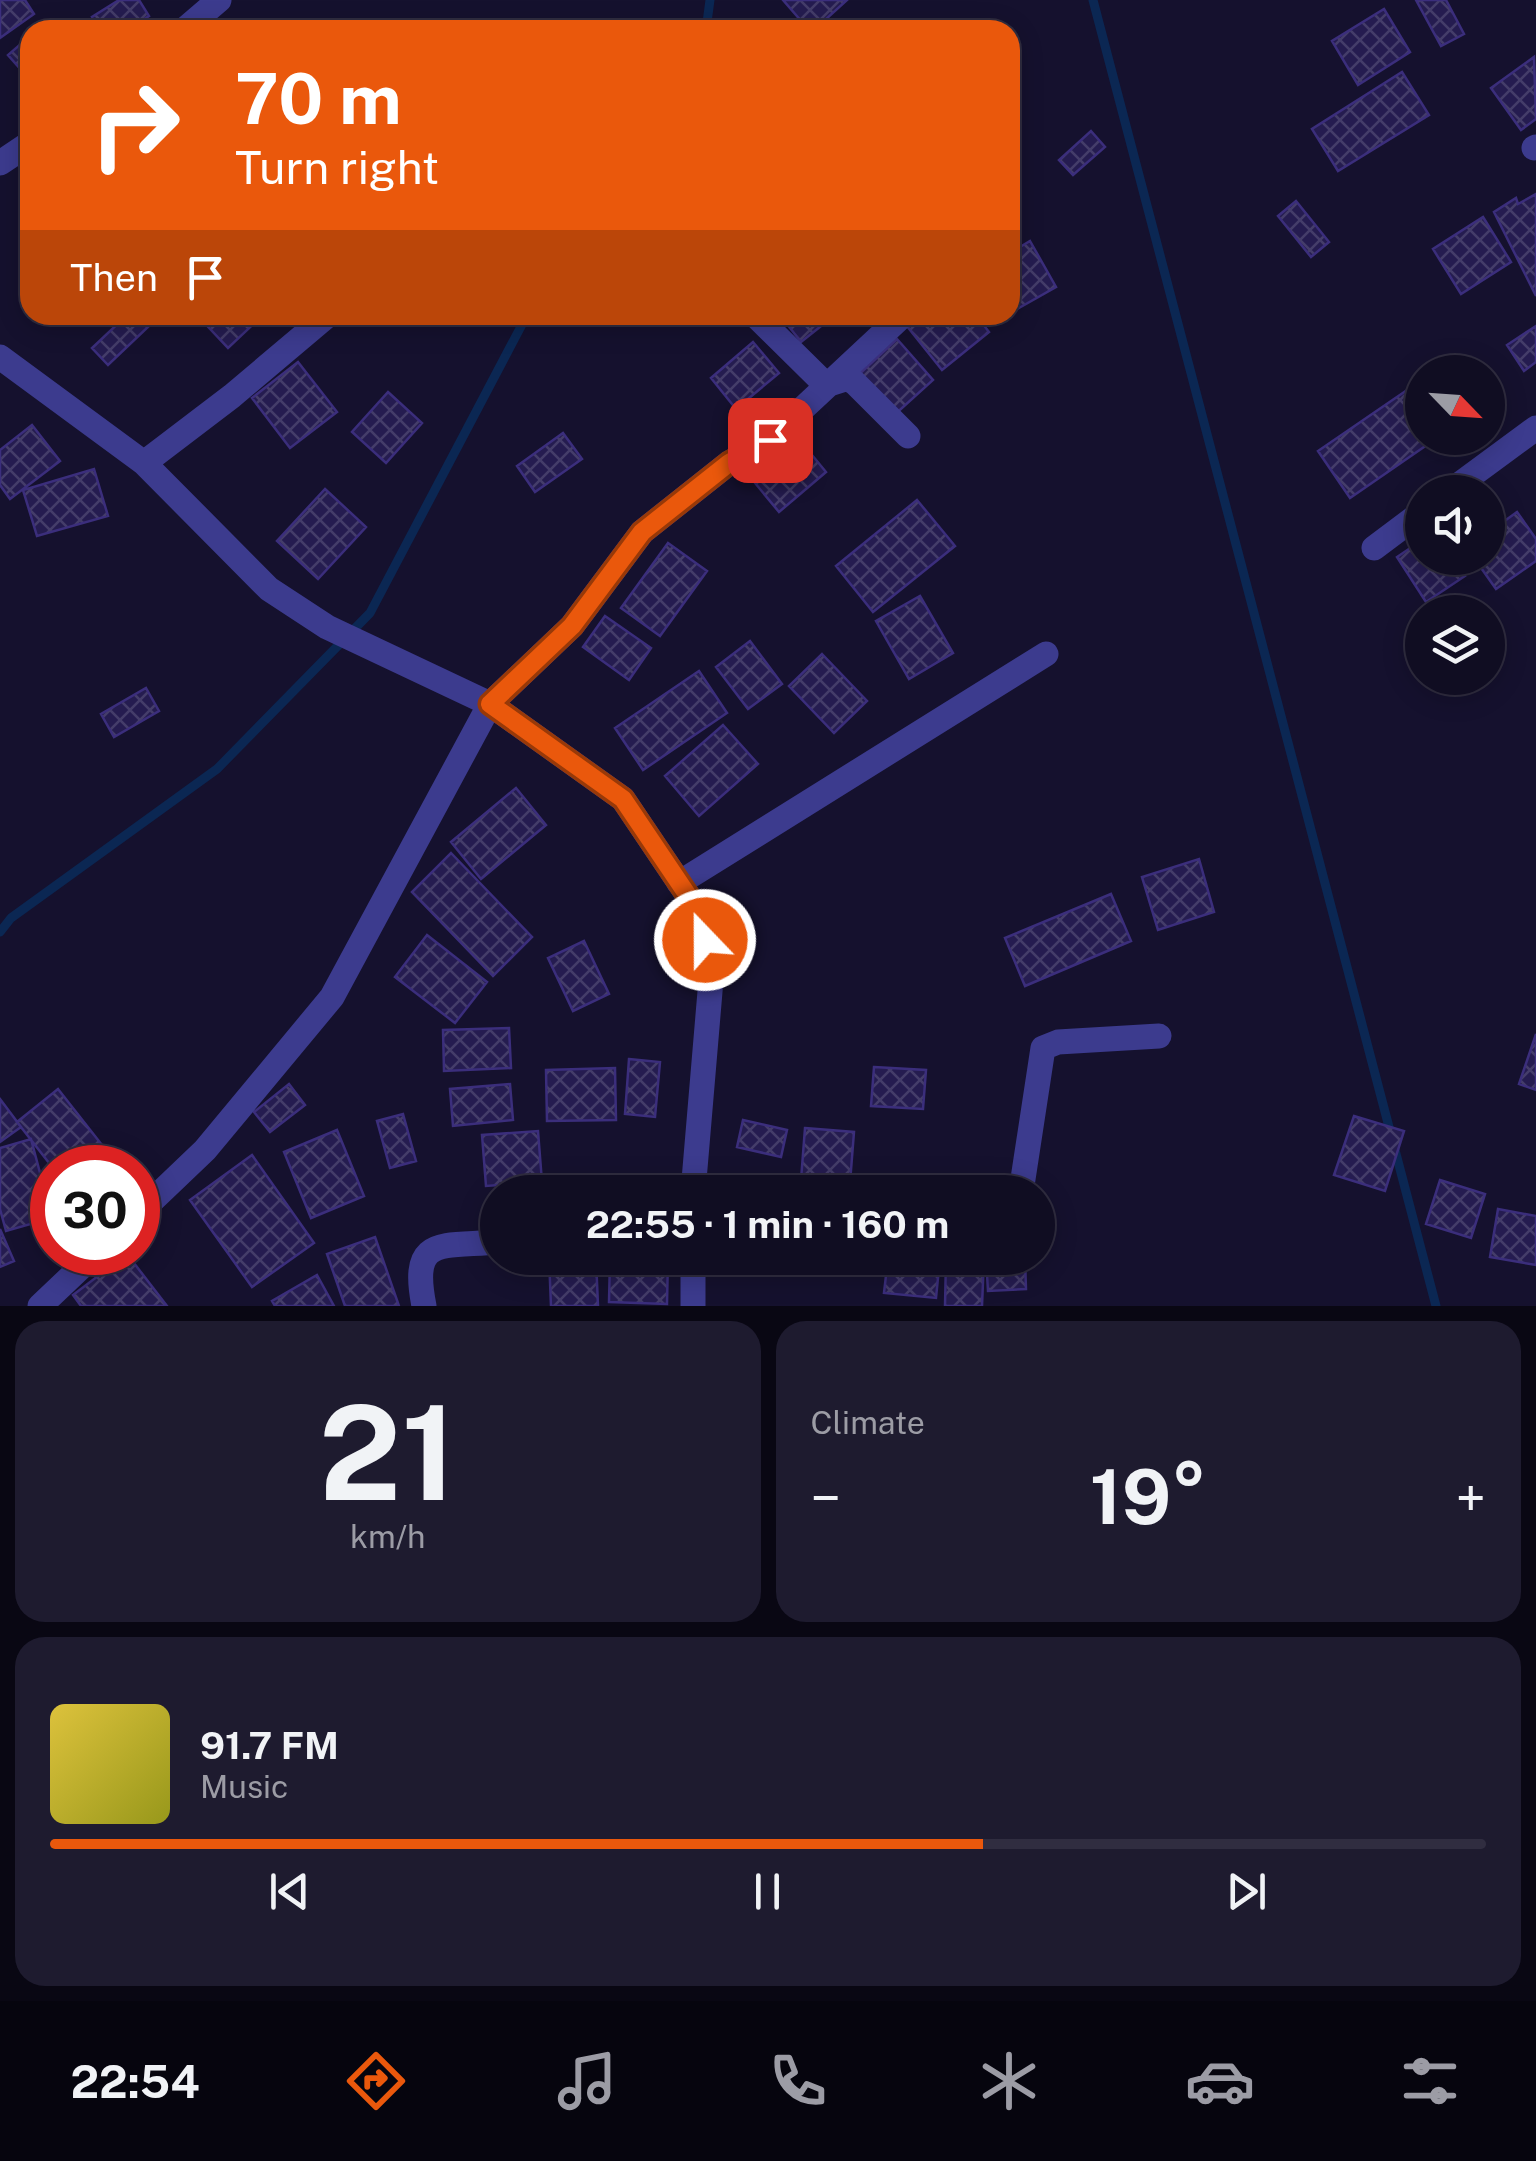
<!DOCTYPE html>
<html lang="en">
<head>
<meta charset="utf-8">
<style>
  body { margin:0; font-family:"Public Sans",sans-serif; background:#1e1b2f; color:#f1f3f6; height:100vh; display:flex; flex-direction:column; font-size:38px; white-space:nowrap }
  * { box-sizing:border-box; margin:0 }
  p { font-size:32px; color:#9c9ca5 }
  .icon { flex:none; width:55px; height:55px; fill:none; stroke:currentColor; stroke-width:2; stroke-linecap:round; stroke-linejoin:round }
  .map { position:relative; height:1306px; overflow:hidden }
  .sheet { display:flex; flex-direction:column; gap:15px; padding:15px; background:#090713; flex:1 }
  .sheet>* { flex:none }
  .guide { position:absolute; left:20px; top:20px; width:1000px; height:305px; border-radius:30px; box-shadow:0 5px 25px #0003,0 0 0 2px #302d40; background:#ea580c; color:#fff; overflow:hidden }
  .needle { width:65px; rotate:115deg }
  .tools { position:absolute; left:1405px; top:355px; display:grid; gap:20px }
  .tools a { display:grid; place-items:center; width:100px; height:100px; border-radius:50%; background:#100d22; box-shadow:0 5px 25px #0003,0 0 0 2px #302d40; font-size:50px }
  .speed { position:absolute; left:30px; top:1145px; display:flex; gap:20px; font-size:50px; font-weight:700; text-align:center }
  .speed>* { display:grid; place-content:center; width:130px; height:130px; border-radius:50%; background:#100d22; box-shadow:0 5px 25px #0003,0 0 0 2px #302d40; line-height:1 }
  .speed .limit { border:15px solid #d22; background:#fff; color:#111 }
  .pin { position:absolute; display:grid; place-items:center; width:85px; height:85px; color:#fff; margin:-42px; border-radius:20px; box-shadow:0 5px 15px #0006 }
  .me { position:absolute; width:110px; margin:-55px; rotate:338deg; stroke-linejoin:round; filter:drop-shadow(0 0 8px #0008) }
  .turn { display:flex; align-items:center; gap:35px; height:210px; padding:0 50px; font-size:45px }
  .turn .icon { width:130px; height:130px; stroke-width:2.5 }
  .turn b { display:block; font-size:70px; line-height:85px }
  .then { display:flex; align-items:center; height:95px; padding:0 50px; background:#0003; gap:20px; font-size:38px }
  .big { font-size:75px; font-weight:700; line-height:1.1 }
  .sheet .card { flex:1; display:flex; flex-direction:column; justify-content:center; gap:15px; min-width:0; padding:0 35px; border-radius:30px; background:#1e1b2f }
  .sheet .dial { align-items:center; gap:0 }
  .dial b { font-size:130px; line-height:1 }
  .song { display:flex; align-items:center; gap:30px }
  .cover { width:120px; height:120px; border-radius:15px; background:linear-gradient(135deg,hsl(50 70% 55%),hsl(60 70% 35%)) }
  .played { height:10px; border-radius:5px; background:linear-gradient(90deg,#ea580c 65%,#302d40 65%) }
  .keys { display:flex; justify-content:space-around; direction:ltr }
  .heat { display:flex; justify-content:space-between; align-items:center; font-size:55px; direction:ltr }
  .sheet .tiles { flex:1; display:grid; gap:15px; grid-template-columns:1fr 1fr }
  .card:last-child { grid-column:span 2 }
  .trip { position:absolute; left:480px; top:1175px; width:575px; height:100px; border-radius:50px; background:#100d22; box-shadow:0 5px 25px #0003,0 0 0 2px #302d40; font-weight:700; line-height:100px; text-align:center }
  .menu { display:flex; height:160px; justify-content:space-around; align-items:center; background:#06050e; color:#9c9ca5 }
  .menu .icon { width:70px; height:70px }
  .menu .current { color:#ea580c }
  .menu b { font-size:45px; color:#f1f3f6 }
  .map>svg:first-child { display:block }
</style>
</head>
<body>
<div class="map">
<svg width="1536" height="1306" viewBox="0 0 1536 1306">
  <defs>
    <pattern id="building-cross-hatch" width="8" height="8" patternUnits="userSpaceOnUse" patternTransform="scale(2.5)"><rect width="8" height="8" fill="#251c50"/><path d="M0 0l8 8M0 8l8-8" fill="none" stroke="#443d6a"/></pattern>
  </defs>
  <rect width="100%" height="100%" fill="#15112e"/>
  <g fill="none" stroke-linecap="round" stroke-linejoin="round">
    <path stroke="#0b2753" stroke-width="9" d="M1093 0 1436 1306
      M706 30 710 0
      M0 932 11 918 217 769 370 613 527 315"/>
  </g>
  <path fill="url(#building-cross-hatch)" stroke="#3b2e7c" stroke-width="2.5" d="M0 0H25L34 14 0 38Z
    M119 0H139L149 16 127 30H100L92 17Z
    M783 0H847L814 30H809Z
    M1416 0H1446L1464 34 1441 46Z
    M1384 9 1410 52 1358 85 1332 41Z
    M30 36V80L8 55Z
    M1534 57 1536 119 1521 130 1491 88Z
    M1402 72 1429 115 1338 171 1312 129Z
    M1091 131 1105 147 1073 175 1059 160Z
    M1536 194V296L1494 212 1516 198 1518 204Z
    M1296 201 1329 242 1311 257 1278 216Z
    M1483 217 1511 262 1461 294 1433 249Z
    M1030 241 1056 287 1010 313V253Z
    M127 315H137L148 327 108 365 92 348Z
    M197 315H263L228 348Z
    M780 315H835L801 342Z
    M919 315H976L989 332 942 370 906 325Z
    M1536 326V362L1524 371 1507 345Z
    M897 339 933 380 891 418 855 378Z
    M753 342 779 373 736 409 711 378Z
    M298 362 337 412 290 448 252 398Z
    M1413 386 1422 400V438H1437L1350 498 1318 451Z
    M388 392 422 423 386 463 352 432Z
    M32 425 60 461 10 499 0 485V450Z
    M789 427 826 472 779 512 741 466Z
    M563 433 582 459 535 492 517 466Z
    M94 469 108 516 37 536 23 490Z
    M325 489 366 527 318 579 277 541Z
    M917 500 955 546 873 612 836 566Z
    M1517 512 1536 539V561L1496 589 1474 558H1488V533Z
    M1422 540V558H1453L1465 576 1426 602 1397 557Z
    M668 543 707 571 660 636 621 608Z
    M920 596 953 653 909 679 876 621Z
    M605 616 651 648 629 680 583 647Z
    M750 641 782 684 748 709 716 667Z
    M822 654 867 701 834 733 789 686Z
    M699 671 727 713 643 770 615 728Z
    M146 688 159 711 114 737 101 714Z
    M723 725 758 764 699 816 665 776Z
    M516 788 546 825 481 879 451 842Z
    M451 853 532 937 493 976 412 892Z
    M1199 859 1214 912 1158 930 1142 877Z
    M1111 894 1131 941 1025 986 1005 938Z
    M427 935 487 982 455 1023 395 977Z
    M584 941 609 994 573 1011 548 958Z
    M509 1028 511 1068 444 1071 443 1030Z
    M1536 1034V1090L1519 1084Z
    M629 1059 660 1062 655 1117 625 1114Z
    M874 1067 926 1070 923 1109 871 1106Z
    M615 1068 616 1120 547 1121 546 1070Z
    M289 1084 305 1105 270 1132 254 1112Z
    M510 1084 513 1120 453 1126 450 1089Z
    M58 1089 120 1168H53L17 1122Z
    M0 1099 21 1127 0 1142Z
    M403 1114 416 1161 390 1168 377 1121Z
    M1354 1116 1404 1131 1385 1191 1334 1175Z
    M743 1120 787 1130 781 1157 737 1147Z
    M805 1128 854 1132 850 1183 801 1180Z
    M337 1130 364 1196 311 1218 284 1152Z
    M538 1131 542 1182 486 1186 482 1135Z
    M31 1139 52 1218 6 1231 0 1209V1148Z
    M252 1155 314 1243 252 1287 190 1200Z
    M1440 1180 1485 1194 1471 1238 1426 1224Z
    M1498 1209 1536 1216V1265L1490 1257Z
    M0 1229 14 1261 0 1267Z
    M375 1237 399 1306H345L327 1254Z
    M127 1254 167 1306H81L73 1295Z
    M549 1258H596L598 1306H551Z
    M610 1258H668L667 1304 609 1302Z
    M888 1258H940L936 1298 884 1293Z
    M946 1258H984L982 1306H945Z
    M986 1258H1025L1026 1289 988 1291Z
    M317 1275 334 1306H275L272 1301Z"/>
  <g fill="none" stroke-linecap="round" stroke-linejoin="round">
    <path stroke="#3c3b8e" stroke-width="25" d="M184 30 219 0
      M1534 148 1536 147
      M0 163 30 143
      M755 315 826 385 848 378 855 383 908 436
      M0 357 144 463 269 589 327 627 490 704 623 799 699 912 712 968 693 1192
      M144 463 232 396 328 315
      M1449 492 1536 428
      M1374 548 1422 512
      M679 883 1046 654
      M1021 1192 1043 1048 1058 1042 1159 1036
      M138 1214 205 1150 332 997 490 704 572 626 642 532 729 463 769 440 903 315
      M693 1258V1306
      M40 1306 97 1252
      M424 1306C410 1235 441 1247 498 1242"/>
  </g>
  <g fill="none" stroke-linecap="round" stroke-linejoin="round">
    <g stroke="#983908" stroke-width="25">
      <path id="route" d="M705 940 699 912 623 799 490 704 572 626 642 532 729 463 770 440"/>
    </g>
    <use href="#route" stroke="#ea580c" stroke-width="18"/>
  </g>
</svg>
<div class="tools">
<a><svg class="needle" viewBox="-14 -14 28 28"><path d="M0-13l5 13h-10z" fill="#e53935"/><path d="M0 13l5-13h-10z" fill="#9c9ca5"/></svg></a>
<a><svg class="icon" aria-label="sound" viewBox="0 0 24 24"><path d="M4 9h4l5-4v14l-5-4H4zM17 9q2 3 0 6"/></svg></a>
<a><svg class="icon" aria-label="layers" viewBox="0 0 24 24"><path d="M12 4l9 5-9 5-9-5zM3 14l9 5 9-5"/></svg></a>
</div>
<div class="speed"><div class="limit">30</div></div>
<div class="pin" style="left:770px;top:440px;background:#d93025"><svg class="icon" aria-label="arrive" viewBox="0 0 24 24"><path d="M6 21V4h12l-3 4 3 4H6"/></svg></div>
<svg class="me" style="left:705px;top:940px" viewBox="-20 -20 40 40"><circle r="17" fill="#ea580c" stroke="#fff" stroke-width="3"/><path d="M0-11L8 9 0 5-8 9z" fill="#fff"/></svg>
<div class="trip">22:55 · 1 min · 160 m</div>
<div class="guide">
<div class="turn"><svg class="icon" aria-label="right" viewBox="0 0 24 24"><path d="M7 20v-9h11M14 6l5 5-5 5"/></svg><div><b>70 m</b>Turn right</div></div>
<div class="then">Then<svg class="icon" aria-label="arrive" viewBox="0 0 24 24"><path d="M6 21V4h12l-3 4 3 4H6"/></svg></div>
</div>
</div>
<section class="sheet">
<div class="tiles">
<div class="card dial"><b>21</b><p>km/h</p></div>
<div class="card"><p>Climate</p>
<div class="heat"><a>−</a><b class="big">19°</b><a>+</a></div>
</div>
<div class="card">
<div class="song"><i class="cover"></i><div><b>91.7 FM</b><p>Music</p></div></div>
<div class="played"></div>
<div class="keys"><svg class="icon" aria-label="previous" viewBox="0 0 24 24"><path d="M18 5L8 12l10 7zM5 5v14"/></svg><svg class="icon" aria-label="pause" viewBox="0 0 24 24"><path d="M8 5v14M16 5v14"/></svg><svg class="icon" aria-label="next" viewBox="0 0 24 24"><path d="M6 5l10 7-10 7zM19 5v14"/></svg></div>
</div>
</div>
</section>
<nav class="menu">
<b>22:54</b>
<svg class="icon current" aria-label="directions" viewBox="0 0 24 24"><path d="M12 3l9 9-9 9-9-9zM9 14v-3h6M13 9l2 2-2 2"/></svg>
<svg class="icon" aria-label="music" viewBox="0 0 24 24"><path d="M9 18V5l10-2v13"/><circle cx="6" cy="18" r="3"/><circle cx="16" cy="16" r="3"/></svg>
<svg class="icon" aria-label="phone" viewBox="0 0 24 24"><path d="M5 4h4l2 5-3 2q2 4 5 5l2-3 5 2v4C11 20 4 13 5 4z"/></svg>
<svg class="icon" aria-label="climate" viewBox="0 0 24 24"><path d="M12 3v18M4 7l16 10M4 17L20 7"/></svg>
<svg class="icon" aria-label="car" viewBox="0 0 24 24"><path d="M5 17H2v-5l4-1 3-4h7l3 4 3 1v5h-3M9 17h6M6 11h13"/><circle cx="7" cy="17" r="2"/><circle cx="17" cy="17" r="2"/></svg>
<svg class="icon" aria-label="filters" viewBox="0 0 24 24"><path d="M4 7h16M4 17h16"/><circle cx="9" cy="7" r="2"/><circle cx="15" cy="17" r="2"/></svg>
</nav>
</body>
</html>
